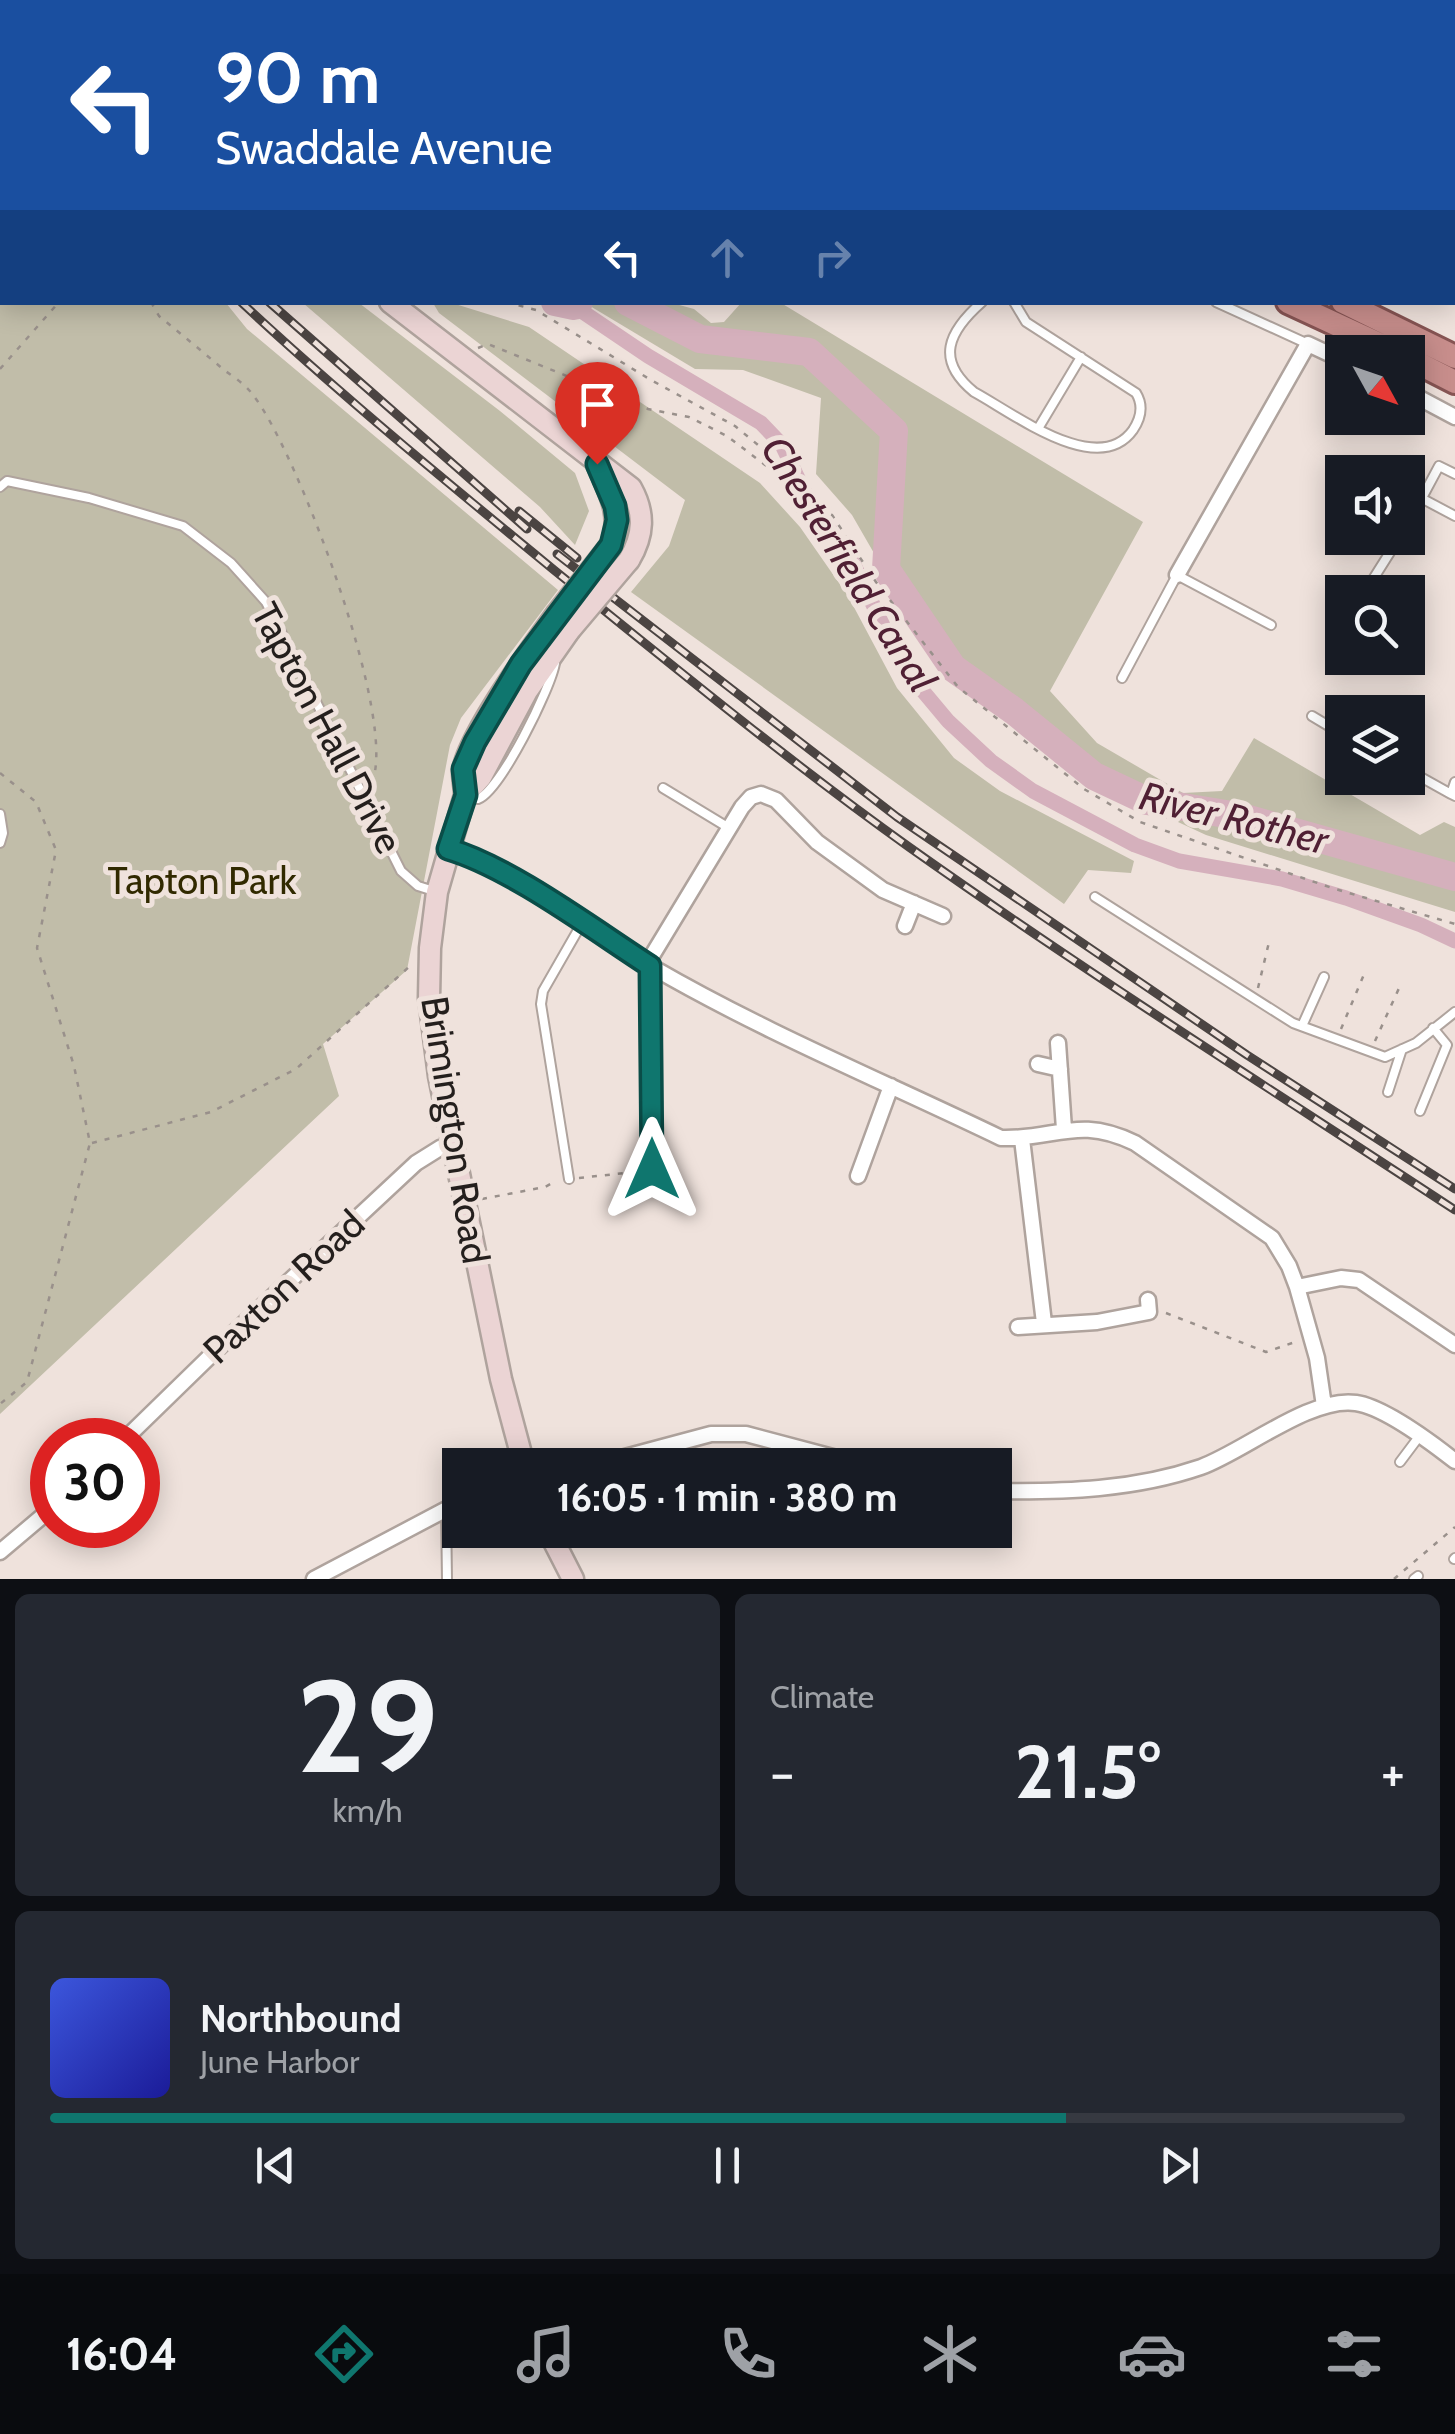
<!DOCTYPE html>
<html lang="en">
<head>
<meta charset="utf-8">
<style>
  body { margin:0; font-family:Cabin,sans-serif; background:#242831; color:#f1f3f6; height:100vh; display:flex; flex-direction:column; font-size:38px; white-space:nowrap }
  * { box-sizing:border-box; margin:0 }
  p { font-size:32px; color:#9ea1a6 }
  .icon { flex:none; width:55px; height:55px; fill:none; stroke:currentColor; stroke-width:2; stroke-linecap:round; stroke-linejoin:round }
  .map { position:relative; height:1579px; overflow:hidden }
  .drawer { display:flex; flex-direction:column; gap:15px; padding:15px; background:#0d0f14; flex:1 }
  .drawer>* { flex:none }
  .guide { position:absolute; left:0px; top:0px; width:1455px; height:305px; box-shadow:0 5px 25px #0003; background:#1a4fa0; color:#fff; overflow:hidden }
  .needle { width:65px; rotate:130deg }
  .tools { position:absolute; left:1325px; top:335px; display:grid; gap:20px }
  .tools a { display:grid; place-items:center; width:100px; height:100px; border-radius:0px; background:#171b24; box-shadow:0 5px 25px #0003; font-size:50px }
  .speed { position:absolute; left:30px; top:1418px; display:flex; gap:20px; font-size:50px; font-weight:700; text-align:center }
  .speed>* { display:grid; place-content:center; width:130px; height:130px; border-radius:50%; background:#171b24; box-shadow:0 5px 25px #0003; line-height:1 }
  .speed .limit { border:15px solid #d22; background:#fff; color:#111 }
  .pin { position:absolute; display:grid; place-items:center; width:85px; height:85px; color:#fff; margin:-102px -42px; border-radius:50% 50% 50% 0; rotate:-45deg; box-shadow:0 0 10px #0007 }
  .pin .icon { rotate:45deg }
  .me { position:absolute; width:110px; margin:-55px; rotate:0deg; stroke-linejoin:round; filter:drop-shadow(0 0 8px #0008) }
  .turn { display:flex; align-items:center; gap:35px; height:210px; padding:0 50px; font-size:45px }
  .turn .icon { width:130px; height:130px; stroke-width:2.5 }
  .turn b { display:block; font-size:70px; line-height:85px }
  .lanes { display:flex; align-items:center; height:95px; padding:0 50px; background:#0003; justify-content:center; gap:50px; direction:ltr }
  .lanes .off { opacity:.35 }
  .big { font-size:75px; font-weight:700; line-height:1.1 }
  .drawer .tile { flex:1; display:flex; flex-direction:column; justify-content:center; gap:15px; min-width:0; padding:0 35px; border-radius:15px; background:#242831 }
  .drawer .dial { align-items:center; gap:0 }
  .dial b { font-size:130px; line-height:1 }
  .song { display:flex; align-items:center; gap:30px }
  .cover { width:120px; height:120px; border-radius:15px; background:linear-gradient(135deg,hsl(230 70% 55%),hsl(240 70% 35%)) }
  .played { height:10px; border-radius:5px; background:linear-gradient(90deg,#0f766e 75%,#363941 75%) }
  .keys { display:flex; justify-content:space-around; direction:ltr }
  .heat { display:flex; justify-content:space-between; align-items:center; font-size:55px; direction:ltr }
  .drawer .tiles { flex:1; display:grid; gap:15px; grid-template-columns:1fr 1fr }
  .tile:last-child { grid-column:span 2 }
  .trip { position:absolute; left:442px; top:1448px; width:570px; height:100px; border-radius:0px; background:#171b24; box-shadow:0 5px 25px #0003; font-weight:700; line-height:100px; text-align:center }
  .dock { display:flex; height:160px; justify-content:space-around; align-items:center; background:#090b0e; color:#9ea1a6 }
  .dock .icon { width:70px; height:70px }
  .dock .active { color:#0f766e }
  .dock b { font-size:45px; color:#f1f3f6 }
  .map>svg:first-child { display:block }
</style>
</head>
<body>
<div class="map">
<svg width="1455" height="1579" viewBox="0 0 1455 1579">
  <rect width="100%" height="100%" fill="#efe2dc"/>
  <path fill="#c1bda9" d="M0 83 2 302 226 303 247 329 558 590 461 718 450 745 407 970 323 1044 339 1096 0 1414Z
    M303 303H359L500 411 575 473 589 511 575 545 540 507Z
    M433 303H452L529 327 760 483 800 527 848 596 897 688 954 758 1000 791 1134 861 1131 873 1088 870 1064 904 631 592 669 546 685 500 439 313Z
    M577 303H672L694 309 711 323 724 322 741 303H781L1143 522 1050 691 1097 743 1183 793 1222 791 1254 738 1420 835 1444 822 1455 827V912L1206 835 1094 783 967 680 886 574 852 515 816 474 821 398 743 370 695 369 590 306Z"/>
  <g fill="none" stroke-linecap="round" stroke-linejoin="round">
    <path stroke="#d5b0bc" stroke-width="15" d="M574 306 648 356 761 423 782 445 807 497 853 563 889 638 912 678 948 721 991 761 1033 791 1135 845 1179 861 1282 879 1346 898 1421 925 1455 941"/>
    <path stroke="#d5b0bc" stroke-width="28" d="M200 0 201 2
      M555 302 574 306 579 302
      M628 302 700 339 809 352 894 431 886 569 953 668 1014 711 1094 776 1147 801 1238 816 1455 877"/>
    <g stroke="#afa39d" stroke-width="12">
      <path id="service" d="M295 0 296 1
        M106 2 108 1
        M471 2 473 0
        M542 2 544 0
        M1452 122H1455
        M1452 188 1455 189
        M982 302C948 332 935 360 974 392 1013 413 1098 479 1133 430 1141 418 1144 406 1136 393L1026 322 1014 302
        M1216 302 1308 344
        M1039 427 1081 357
        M0 487 7 481 89 498 183 526 231 563 266 602 401 871 418 886 437 892
        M1423 499 1455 516
        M1408 524 1439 466 1455 474
        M1370 584 1399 538
        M1122 678 1177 575 1271 625
        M1312 716 1342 734
        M1408 770 1451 794
        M1455 782 1451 794 1455 796
        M663 788 729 828
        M468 796 478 799C500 791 551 688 555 663
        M0 814 3 833 0 843
        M1095 897 1293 1023 1385 1057 1416 1043 1455 1012
        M1302 1026 1324 977
        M1388 1092 1402 1049
        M1420 1111 1447 1045 1433 1028
        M569 1179 541 1004 543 991 582 923
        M1400 1462 1421 1434
        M446 1509 447 1579
        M1454 1559 1455 1558
        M1414 1579 1418 1576"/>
    </g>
    <g stroke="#afa39d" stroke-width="19">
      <path id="minor" d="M400 0 403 2
        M562 0 565 2
        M586 0 587 2
        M388 2 390 0
        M1346 2 1348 0
        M1408 392 1455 417
        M1177 575 1308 344 1342 360
        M447 849C516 867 589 931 652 967 764 1032 885 1082 1001 1138 1056 1140 1077 1115 1135 1143L1272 1238 1289 1266 1297 1287 1317 1358 1324 1406
        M905 926 914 903
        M647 964 742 807 751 797 761 794 776 800 817 842 883 890 943 916
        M650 966 651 1169
        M1058 1043 1064 1129
        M1038 1064 1060 1069
        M1022 1139 1044 1323
        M858 1176 891 1086
        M1297 1287 1341 1278 1359 1280 1455 1345
        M1018 1327 1097 1322 1149 1312 1148 1300
        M124 1440 239 1328 416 1163 440 1148 453 1146
        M595 1465 711 1434H746L863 1465
        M995 1491C1065 1492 1134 1490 1201 1467 1243 1452 1311 1396 1356 1403 1384 1407 1432 1443 1455 1461
        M0 1552 52 1508
        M314 1579 460 1502"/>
    </g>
    <g stroke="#afa39d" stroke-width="25">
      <path id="secondary" d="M59 0 62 2
        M390 302 631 488C645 513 644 535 629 560
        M597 464C609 492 623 515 611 545
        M465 795C465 788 463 779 463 772 466 738 534 645 556 615
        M524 1465 501 1379 439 1076 429 998 430 948 437 892 465 795 481 777 527 691 569 631
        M548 1530 573 1579"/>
    </g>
    <g stroke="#865453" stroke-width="28">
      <path id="trunk" d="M742 0 745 2
        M782 0 785 2
        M1288 302 1396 352
        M1343 302 1455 357
        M1408 358 1455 382"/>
    </g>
    <path stroke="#99908b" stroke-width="2.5" stroke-dasharray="5 8" stroke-linecap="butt" d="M182 0 184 2
      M231 0 234 2
      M829 0 833 2
      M0 116 2 118
      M1452 297 1455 298
      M151 302 159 316C181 334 203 352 224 370 234 377 246 385 253 395 296 448 401 726 371 784
      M506 302 536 310 651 380 735 426 758 445 798 512 821 511 832 515 876 582 958 687 1084 789 1140 822 1332 888 1455 924
      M478 348 488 344 648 409 689 417 727 436 769 468
      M0 369 59 302
      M0 773 36 802 56 850 37 948 74 1066 90 1143 27 1382 0 1404
      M1258 988 1270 938
      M1341 1029 1365 972
      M1375 1041 1400 986
      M92 1143 211 1112 296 1069 410 966
      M579 1178 635 1172
      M482 1199 545 1187 556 1181
      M1166 1313 1266 1352 1298 1341
      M1394 1579 1455 1527"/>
    <use href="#service" stroke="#fff" stroke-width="8"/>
    <use href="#minor" stroke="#fff" stroke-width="14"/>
    <use href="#secondary" stroke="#ebd4d4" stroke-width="20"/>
    <use href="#trunk" stroke="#c88e8c" stroke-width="22"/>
    <g stroke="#4b4442" stroke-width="9">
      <path id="rail" d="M0 28 2 30
        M0 70 2 73
        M241 302C342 396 448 483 554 570 671 664 787 760 909 847 1087 973 1272 1090 1455 1210
        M269 302 527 529
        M519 511 577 558
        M557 554 897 817 1247 1055 1455 1189"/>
    </g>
    <use href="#rail" stroke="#efe2dc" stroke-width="5" stroke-dasharray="15" stroke-linecap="butt"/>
    <g stroke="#afa39d" stroke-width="25" stroke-linecap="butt">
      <path id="secondary-bridge" d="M556 615 611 545
        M569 631 629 560"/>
    </g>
    <use href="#secondary-bridge" stroke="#ebd4d4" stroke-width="20"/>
  </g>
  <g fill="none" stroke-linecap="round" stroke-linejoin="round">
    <g stroke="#0a4d48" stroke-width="25">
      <path id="route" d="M597 464 615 506 617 520 611 545 521 664 475 742 463 769 466 795 448 849C510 867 594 930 650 966L652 1169"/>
    </g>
    <use href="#route" stroke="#0f766e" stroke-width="18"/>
  </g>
  <g text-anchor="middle" stroke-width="10" stroke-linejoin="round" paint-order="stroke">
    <g font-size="38" fill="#241f1d" stroke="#efe2dc">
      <text transform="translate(327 728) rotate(62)" y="13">Tapton Hall Drive</text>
      <text transform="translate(455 1130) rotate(81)" y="13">Brimington Road</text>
      <text transform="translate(284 1287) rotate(-43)" y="13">Paxton Road</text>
    </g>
    <g font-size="38" fill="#312900" stroke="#efe2dc">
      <text x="202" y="894">Tapton Park</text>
    </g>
    <g font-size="40" font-style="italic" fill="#502034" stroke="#efe2dc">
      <text transform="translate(849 564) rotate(58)" y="14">Chesterfield Canal</text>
      <text transform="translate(1234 818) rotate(14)" y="14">River Rother</text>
    </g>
  </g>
</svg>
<div class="tools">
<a><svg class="needle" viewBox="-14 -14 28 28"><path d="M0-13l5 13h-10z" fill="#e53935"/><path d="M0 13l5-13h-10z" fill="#9ea1a6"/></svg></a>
<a><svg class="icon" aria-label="sound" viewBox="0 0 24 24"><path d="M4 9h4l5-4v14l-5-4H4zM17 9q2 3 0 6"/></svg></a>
<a><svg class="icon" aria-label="search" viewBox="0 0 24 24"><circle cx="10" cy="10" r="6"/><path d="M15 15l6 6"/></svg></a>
<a><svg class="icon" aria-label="layers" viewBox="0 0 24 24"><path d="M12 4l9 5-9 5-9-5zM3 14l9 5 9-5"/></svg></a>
</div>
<div class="speed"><div class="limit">30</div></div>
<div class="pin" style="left:597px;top:464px;background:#d93025"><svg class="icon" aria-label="arrive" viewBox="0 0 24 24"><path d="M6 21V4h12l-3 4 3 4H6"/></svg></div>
<svg class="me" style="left:652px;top:1169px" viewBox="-20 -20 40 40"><path d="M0-17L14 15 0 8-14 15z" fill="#0f766e" stroke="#fff" stroke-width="4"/></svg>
<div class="trip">16:05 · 1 min · 380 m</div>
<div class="guide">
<div class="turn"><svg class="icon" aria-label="left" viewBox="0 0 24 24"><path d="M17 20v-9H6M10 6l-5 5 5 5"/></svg><div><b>90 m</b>Swaddale Avenue</div></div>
<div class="lanes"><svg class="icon" aria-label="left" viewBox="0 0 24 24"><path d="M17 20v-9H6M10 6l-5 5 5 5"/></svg><svg class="icon off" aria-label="ahead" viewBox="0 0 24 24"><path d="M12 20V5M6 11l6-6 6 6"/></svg><svg class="icon off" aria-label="right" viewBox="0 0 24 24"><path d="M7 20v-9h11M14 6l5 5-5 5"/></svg></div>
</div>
</div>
<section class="drawer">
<div class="tiles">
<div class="tile dial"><b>29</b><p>km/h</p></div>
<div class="tile"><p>Climate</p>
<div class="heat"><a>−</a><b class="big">21.5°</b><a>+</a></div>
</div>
<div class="tile">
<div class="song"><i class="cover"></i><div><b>Northbound</b><p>June Harbor</p></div></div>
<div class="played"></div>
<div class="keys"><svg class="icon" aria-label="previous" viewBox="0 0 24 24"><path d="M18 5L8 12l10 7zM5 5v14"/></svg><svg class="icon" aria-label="pause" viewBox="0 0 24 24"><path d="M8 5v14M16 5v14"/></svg><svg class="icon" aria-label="next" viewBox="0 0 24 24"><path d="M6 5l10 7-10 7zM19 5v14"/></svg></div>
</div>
</div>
</section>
<nav class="dock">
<b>16:04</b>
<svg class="icon active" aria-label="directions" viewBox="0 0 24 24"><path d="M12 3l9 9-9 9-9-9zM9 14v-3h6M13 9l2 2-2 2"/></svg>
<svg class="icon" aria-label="music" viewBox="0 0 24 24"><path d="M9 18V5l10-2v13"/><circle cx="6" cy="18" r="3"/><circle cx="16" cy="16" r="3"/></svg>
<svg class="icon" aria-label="phone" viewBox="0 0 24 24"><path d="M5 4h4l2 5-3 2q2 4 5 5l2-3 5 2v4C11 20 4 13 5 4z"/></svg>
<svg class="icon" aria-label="climate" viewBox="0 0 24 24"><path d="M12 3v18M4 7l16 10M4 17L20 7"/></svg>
<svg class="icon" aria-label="car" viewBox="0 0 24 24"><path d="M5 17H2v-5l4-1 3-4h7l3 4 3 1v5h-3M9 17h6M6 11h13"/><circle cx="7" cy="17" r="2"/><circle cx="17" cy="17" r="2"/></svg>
<svg class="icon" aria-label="filters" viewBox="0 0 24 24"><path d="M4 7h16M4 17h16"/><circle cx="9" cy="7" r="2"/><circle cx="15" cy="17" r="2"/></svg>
</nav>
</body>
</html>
